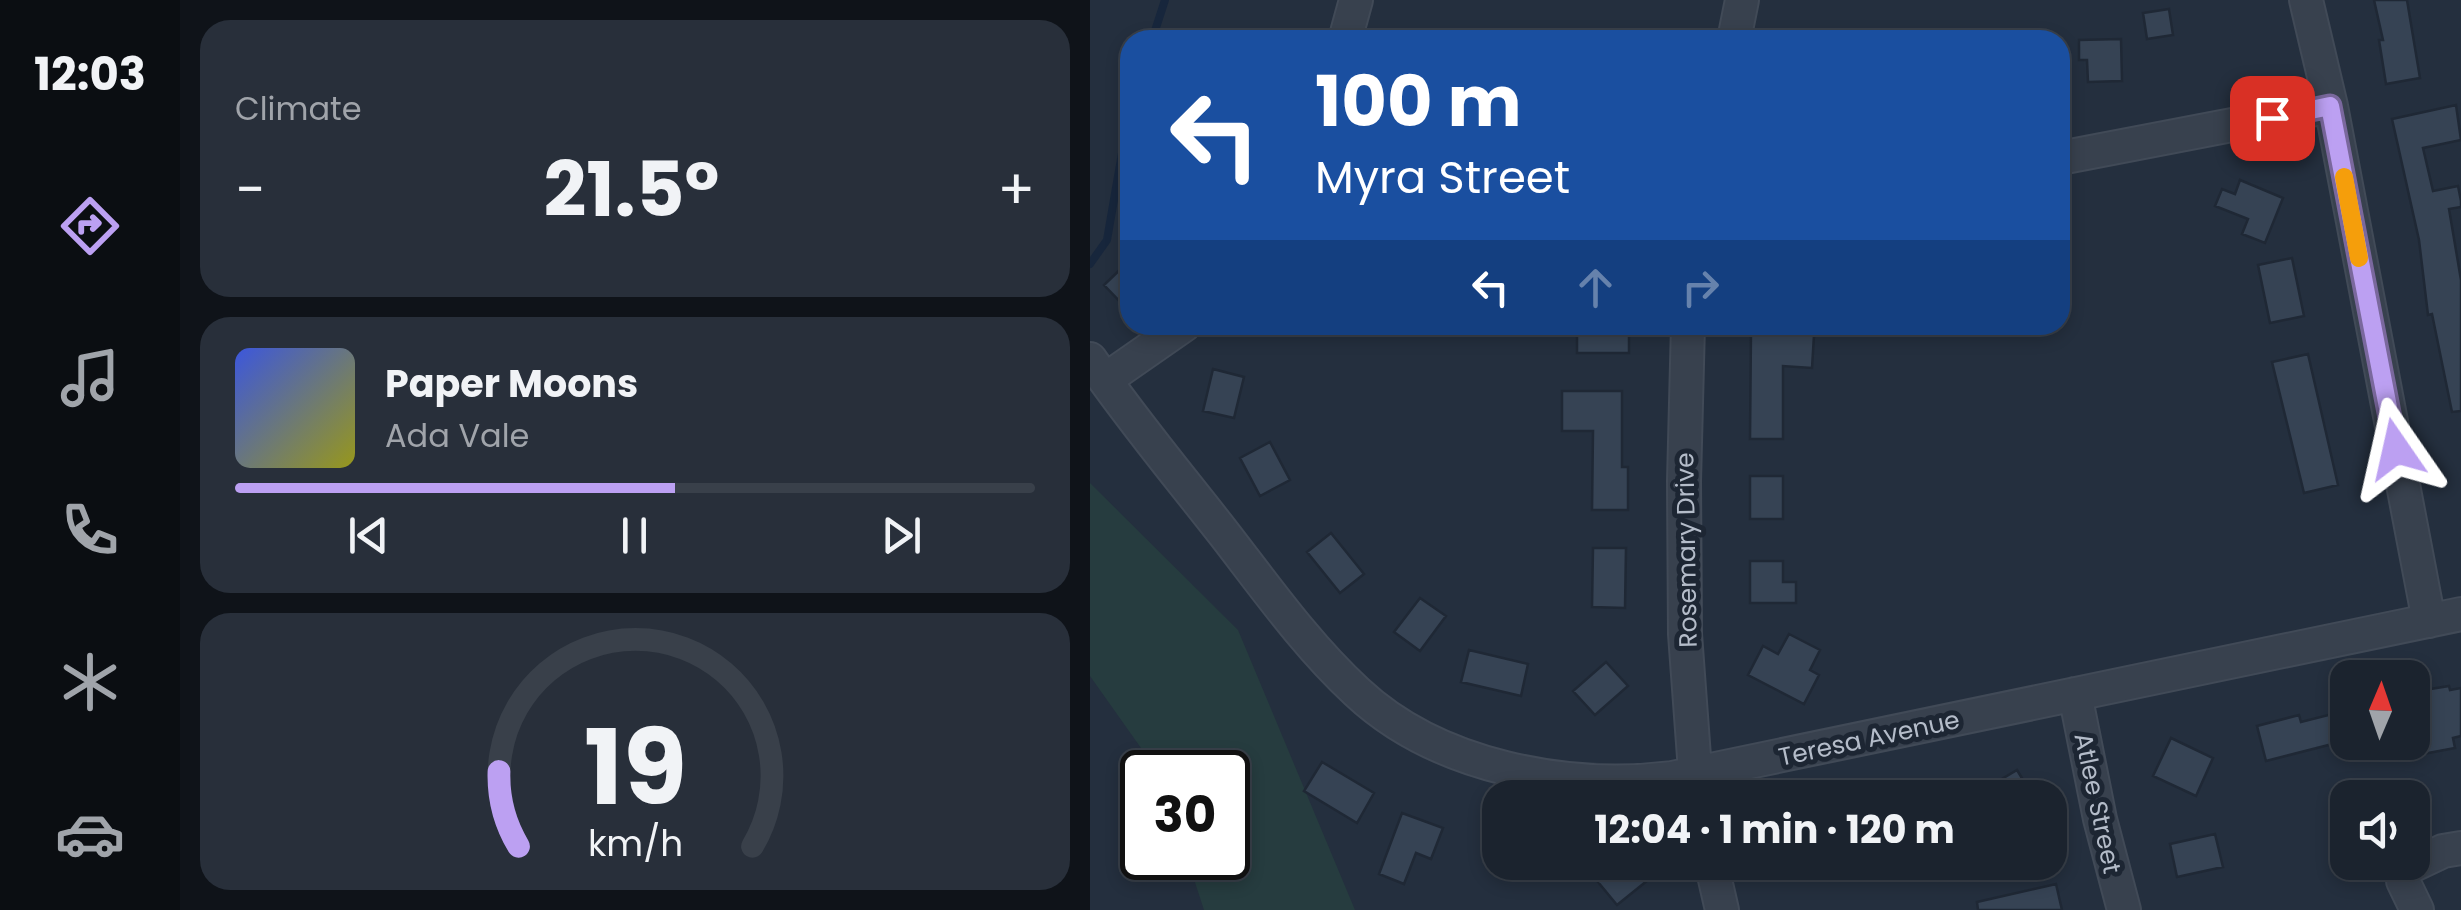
<!DOCTYPE html>
<html lang="en">
<head>
<meta charset="utf-8">
<style>
  body { margin:0; font-family:Poppins,sans-serif; background:#282f3a; color:#f1f3f6; height:100vh; display:flex; flex-direction:column; font-size:38px; white-space:nowrap }
  * { box-sizing:border-box; margin:0 }
  p { font-size:32px; color:#a0a4aa }
  .icon { flex:none; width:55px; height:55px; fill:none; stroke:currentColor; stroke-width:2; stroke-linecap:round; stroke-linejoin:round }
  .map { position:relative; flex:1; overflow:hidden }
  .side { display:flex; flex-direction:column; gap:20px; padding:20px; background:#0f1319; width:910px }
  .side>* { flex:none }
  .hud { position:absolute; left:30px; top:30px; width:950px; height:305px; border-radius:30px; box-shadow:0 5px 15px #0003,0 0 0 2px #39404a; background:#1a4fa0; color:#fff; overflow:hidden }
  .needle { width:65px; rotate:2deg }
  .controls { position:absolute; left:1240px; top:660px; display:grid; gap:20px }
  .controls a { display:grid; place-items:center; width:100px; height:100px; border-radius:20px; background:#1b232e; box-shadow:0 5px 15px #0003,0 0 0 2px #39404a; font-size:50px }
  .speed { position:absolute; left:30px; top:750px; display:flex; gap:20px; font-size:50px; font-weight:700; text-align:center }
  .speed>* { display:grid; place-content:center; width:130px; height:130px; border-radius:50%; background:#1b232e; box-shadow:0 5px 15px #0003,0 0 0 2px #39404a; line-height:1 }
  .speed .limit { border:5px solid #111; border-radius:15px; background:#fff; color:#111 }
  .pin { position:absolute; display:grid; place-items:center; width:85px; height:85px; color:#fff; margin:-42px; border-radius:20px; box-shadow:0 5px 15px #0006 }
  .me { position:absolute; width:110px; margin:-55px; rotate:349deg; stroke-linejoin:round; filter:drop-shadow(0 0 8px #0008) }
  .turn { display:flex; align-items:center; gap:35px; height:210px; padding:0 30px; font-size:45px }
  .turn .icon { width:130px; height:130px; stroke-width:2.5 }
  .turn b { display:block; font-size:70px; line-height:85px }
  .lanes { display:flex; align-items:center; height:95px; padding:0 30px; background:#0003; justify-content:center; gap:50px; direction:ltr }
  .lanes .off { opacity:.35 }
  .big { font-size:75px; font-weight:700; line-height:1.1 }
  .side .widget { flex:1; display:flex; flex-direction:column; justify-content:center; gap:15px; min-width:0; padding:0 35px; border-radius:30px; background:#282f3a }
  .side .dial { align-items:center; gap:0 }
  .dial svg { height:260px; overflow:visible; fill:none; stroke:#39404a; stroke-width:7; stroke-linecap:round; text-anchor:middle }
  .dial text { fill:#f1f3f6; stroke:none }
  .song { display:flex; align-items:center; gap:30px }
  .cover { width:120px; height:120px; border-radius:15px; background:linear-gradient(135deg,hsl(230 70% 55%),hsl(60 70% 35%)) }
  .played { height:10px; border-radius:5px; background:linear-gradient(90deg,#bca0f2 55%,#39404a 55%) }
  .keys { display:flex; justify-content:space-around; direction:ltr }
  .heat { display:flex; justify-content:space-between; align-items:center; font-size:55px; direction:ltr }
  .trip { position:absolute; left:392px; top:780px; width:585px; height:100px; border-radius:30px; background:#1b232e; box-shadow:0 5px 15px #0003,0 0 0 2px #39404a; font-weight:700; line-height:100px; text-align:center }
  main { display:flex; flex:1; min-height:0 }
  .tabs { display:flex; flex-direction:column; width:180px; justify-content:space-around; align-items:center; background:#0b0e12; color:#a0a4aa }
  .tabs .icon { width:70px; height:70px }
  .tabs .selected { color:#bca0f2 }
  .tabs b { font-size:45px; color:#f1f3f6 }
  .map>svg:first-child { display:block }
</style>
</head>
<body>
<main>
<nav class="tabs">
<b>12:03</b>
<svg class="icon selected" aria-label="directions" viewBox="0 0 24 24"><path d="M12 3l9 9-9 9-9-9zM9 14v-3h6M13 9l2 2-2 2"/></svg>
<svg class="icon" aria-label="music" viewBox="0 0 24 24"><path d="M9 18V5l10-2v13"/><circle cx="6" cy="18" r="3"/><circle cx="16" cy="16" r="3"/></svg>
<svg class="icon" aria-label="phone" viewBox="0 0 24 24"><path d="M5 4h4l2 5-3 2q2 4 5 5l2-3 5 2v4C11 20 4 13 5 4z"/></svg>
<svg class="icon" aria-label="climate" viewBox="0 0 24 24"><path d="M12 3v18M4 7l16 10M4 17L20 7"/></svg>
<svg class="icon" aria-label="car" viewBox="0 0 24 24"><path d="M5 17H2v-5l4-1 3-4h7l3 4 3 1v5h-3M9 17h6M6 11h13"/><circle cx="7" cy="17" r="2"/><circle cx="17" cy="17" r="2"/></svg>
</nav>
<section class="side">
<div class="widget"><p>Climate</p>
<div class="heat"><a>−</a><b class="big">21.5°</b><a>+</a></div>
</div>
<div class="widget">
<div class="song"><i class="cover"></i><div><b>Paper Moons</b><p>Ada Vale</p></div></div>
<div class="played"></div>
<div class="keys"><svg class="icon" aria-label="previous" viewBox="0 0 24 24"><path d="M18 5L8 12l10 7zM5 5v14"/></svg><svg class="icon" aria-label="pause" viewBox="0 0 24 24"><path d="M8 5v14M16 5v14"/></svg><svg class="icon" aria-label="next" viewBox="0 0 24 24"><path d="M6 5l10 7-10 7zM19 5v14"/></svg></div>
</div>
<div class="widget dial"><svg viewBox="0 0 100 80">
<path d="M14 69A42 42 0 1 1 86 69"/>
<path d="M14 69A42 42 0 0 1 8 46" stroke="#bca0f2"/>
<text x="50" y="56" font-size="32" font-weight="700">19</text>
<text x="50" y="72" font-size="11">km/h</text>
</svg></div>
</section>
<div class="map">
<svg width="1371" height="910" viewBox="0 0 1371 910">
  <rect width="100%" height="100%" fill="#242f3e"/>
  <path fill="#263c3f" d="M0 483 148 630 265 910H114L97 858H138V772H68L0 676Z"/>
  <g fill="none" stroke-linecap="round" stroke-linejoin="round">
    <path stroke="#17263c" stroke-width="8" d="M62 40 75 0
      M0 264 17 240 40 107"/>
  </g>
  <path fill="#364354" stroke="#1f2835" stroke-width="2.5" d="M1284 0H1317L1330 78 1296 84 1289 40H1293Z
    M1079 9 1083 35 1057 39 1053 13Z
    M1031 39 1032 81 998 82 997 60H989V40Z
    M1366 105 1371 140 1333 148 1343 191 1368 186 1371 201V207L1359 209 1371 280V411L1362 412 1342 314 1338 315 1329 240 1302 119Z
    M1150 180 1193 198 1175 243 1152 234 1158 219 1125 206 1132 189 1145 194Z
    M1202 258 1214 316 1180 323 1168 265Z
    M40 260V312L14 285Z
    M507 325H539V353H487V330L507 331Z
    M661 330 724 335 722 368 693 366V439H660Z
    M1218 354 1248 485 1214 493 1182 362Z
    M123 369 154 377 144 418 113 411Z
    M472 391H532V467H538V510H502L503 431H472Z
    M180 442 200 480 170 496 150 458Z
    M660 476H693V519H660Z
    M241 533 274 574 250 593 217 552Z
    M503 548H536L535 608 502 607Z
    M660 561H693V582H706V603H660Z
    M330 598 356 616 330 651 304 632Z
    M699 634 730 650 720 670 729 675 714 704 658 675 673 646 688 654Z
    M379 650 438 664 431 696 371 682Z
    M516 662 538 686 505 715 483 691Z
    M1359 686 1360 690 1371 688V736L1363 738 1365 748 1333 754 1322 692Z
    M1258 710V740L1176 761 1167 726 1209 715 1211 722Z
    M1081 738 1123 758 1106 796 1063 776Z
    M232 762 284 793 267 823 214 791Z
    M927 770 944 798H880Z
    M312 813 353 828 341 859 326 853 314 884 289 874Z
    M1125 834 1133 867 1087 877 1080 844Z
    M510 862H552L563 876 527 905 508 882 518 874Z
    M966 884 972 910H888L887 902Z"/>
  <g fill="none" stroke-linecap="round" stroke-linejoin="round">
    <g stroke="#414a57" stroke-width="36">
      <path id="minor" d="M1216 0 1241 106 1339 621
        M255 40 266 0
        M644 40 652 0
        M970 158 1241 106
        M598 325 594 481 595 634 607 798
        M0 359C42 420 89 476 135 535 176 588 217 646 267 692 347 767 477 791 582 778L1371 614
        M15 380 94 325
        M985 694 1010 819 1034 910
        M621 862 632 910
        M1327 910 1313 881V870L1353 851 1371 848"/>
    </g>
    <use href="#minor" stroke="#38414e" stroke-width="32"/>
  </g>
  <g fill="none" stroke-linecap="round" stroke-linejoin="round">
    <g stroke="#7a689d" stroke-width="25">
      <path id="route" d="M1182 118 1240 106 1306 449"/>
    </g>
    <use href="#route" stroke="#bca0f2" stroke-width="18"/>
    <path stroke="#f59e0b" stroke-width="18" d="M1254 177 1269 258"/>
  </g>
  <g text-anchor="middle" stroke-width="10" stroke-linejoin="round" paint-order="stroke">
    <g font-size="25" fill="#b4bcc9" stroke="#1d2633">
      <text transform="translate(596 550) rotate(-91)" y="9">Rosemary Drive</text>
      <text transform="translate(779 738) rotate(-12)" y="9">Teresa Avenue</text>
      <text transform="translate(1008 803) rotate(78)" y="9">Atlee Street</text>
    </g>
  </g>
</svg>
<div class="controls">
<a><svg class="needle" viewBox="-14 -14 28 28"><path d="M0-13l5 13h-10z" fill="#e53935"/><path d="M0 13l5-13h-10z" fill="#a0a4aa"/></svg></a>
<a><svg class="icon" aria-label="sound" viewBox="0 0 24 24"><path d="M4 9h4l5-4v14l-5-4H4zM17 9q2 3 0 6"/></svg></a>
</div>
<div class="speed"><div class="limit">30</div></div>
<div class="pin" style="left:1182px;top:118px;background:#d93025"><svg class="icon" aria-label="arrive" viewBox="0 0 24 24"><path d="M6 21V4h12l-3 4 3 4H6"/></svg></div>
<svg class="me" style="left:1306px;top:449px" viewBox="-20 -20 40 40"><path d="M0-17L14 15 0 8-14 15z" fill="#bca0f2" stroke="#fff" stroke-width="4"/></svg>
<div class="trip">12:04 · 1 min · 120 m</div>
<div class="hud">
<div class="turn"><svg class="icon" aria-label="left" viewBox="0 0 24 24"><path d="M17 20v-9H6M10 6l-5 5 5 5"/></svg><div><b>100 m</b>Myra Street</div></div>
<div class="lanes"><svg class="icon" aria-label="left" viewBox="0 0 24 24"><path d="M17 20v-9H6M10 6l-5 5 5 5"/></svg><svg class="icon off" aria-label="ahead" viewBox="0 0 24 24"><path d="M12 20V5M6 11l6-6 6 6"/></svg><svg class="icon off" aria-label="right" viewBox="0 0 24 24"><path d="M7 20v-9h11M14 6l5 5-5 5"/></svg></div>
</div>
</div>
</main>
</body>
</html>
